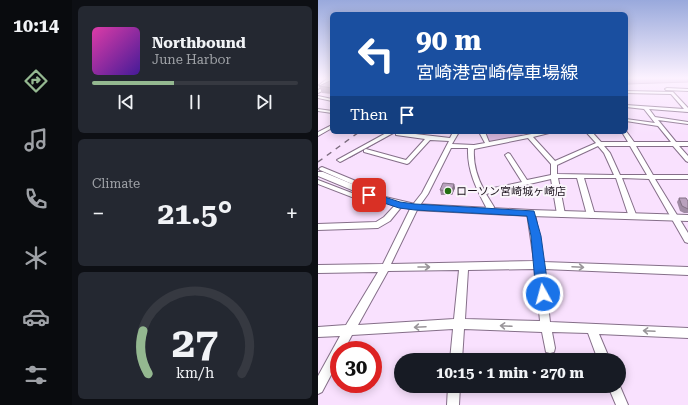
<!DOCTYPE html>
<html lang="en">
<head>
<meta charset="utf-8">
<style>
  body { margin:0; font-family:"Roboto Serif","Noto Sans JP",serif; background:#242831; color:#f1f3f6; height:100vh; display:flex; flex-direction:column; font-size:15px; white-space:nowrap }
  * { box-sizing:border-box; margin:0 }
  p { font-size:13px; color:#9ea1a6 }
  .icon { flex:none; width:22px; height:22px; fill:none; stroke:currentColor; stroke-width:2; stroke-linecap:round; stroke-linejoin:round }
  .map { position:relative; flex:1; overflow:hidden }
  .panel { display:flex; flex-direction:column; gap:6px; padding:6px; background:#0d0f14; width:246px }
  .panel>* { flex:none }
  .guide { position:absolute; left:12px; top:12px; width:298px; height:122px; border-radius:6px; box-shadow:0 2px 10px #0003; background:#1a4fa0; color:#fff; overflow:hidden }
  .speed { position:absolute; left:12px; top:341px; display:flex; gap:8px; font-size:20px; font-weight:700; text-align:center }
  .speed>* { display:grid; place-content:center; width:52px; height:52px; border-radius:50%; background:#171b24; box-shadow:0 2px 10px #0003; line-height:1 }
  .speed .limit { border:6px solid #d22; background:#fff; color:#111 }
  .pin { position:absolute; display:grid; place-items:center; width:34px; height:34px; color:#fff; margin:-17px; border-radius:8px; box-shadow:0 2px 6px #0006 }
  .me { position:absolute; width:44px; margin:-22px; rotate:353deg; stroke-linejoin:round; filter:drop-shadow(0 0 3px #0008) }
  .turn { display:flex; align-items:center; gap:14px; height:84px; padding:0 20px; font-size:18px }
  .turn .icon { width:52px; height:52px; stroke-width:2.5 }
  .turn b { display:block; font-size:28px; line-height:34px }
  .then { display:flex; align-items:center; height:38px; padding:0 20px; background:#0003; gap:8px; font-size:15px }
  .big { font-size:30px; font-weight:700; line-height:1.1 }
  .panel .widget { flex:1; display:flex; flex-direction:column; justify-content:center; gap:6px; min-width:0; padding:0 14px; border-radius:6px; background:#242831 }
  .panel .dial { align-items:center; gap:0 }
  .dial svg { height:104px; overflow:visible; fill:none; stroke:#363941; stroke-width:7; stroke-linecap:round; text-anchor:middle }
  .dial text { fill:#f1f3f6; stroke:none }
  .song { display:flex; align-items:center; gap:12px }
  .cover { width:48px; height:48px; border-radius:6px; background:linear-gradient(135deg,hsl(320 70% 55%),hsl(260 70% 35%)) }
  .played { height:4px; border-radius:2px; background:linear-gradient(90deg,#94b890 40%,#363941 40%) }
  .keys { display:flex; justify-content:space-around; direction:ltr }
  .heat { display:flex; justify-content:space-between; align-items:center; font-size:22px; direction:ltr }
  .trip { position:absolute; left:76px; top:353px; width:232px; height:40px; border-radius:20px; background:#171b24; box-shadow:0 2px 10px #0003; font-weight:700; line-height:40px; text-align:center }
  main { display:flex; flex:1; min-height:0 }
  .tab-bar { display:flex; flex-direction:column; width:72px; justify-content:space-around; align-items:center; background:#090b0e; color:#9ea1a6 }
  .tab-bar .icon { width:28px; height:28px }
  .tab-bar .current { color:#94b890 }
  .tab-bar b { font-size:18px; color:#f1f3f6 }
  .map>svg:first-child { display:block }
</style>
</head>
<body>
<main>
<nav class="tab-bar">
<b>10:14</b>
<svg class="icon current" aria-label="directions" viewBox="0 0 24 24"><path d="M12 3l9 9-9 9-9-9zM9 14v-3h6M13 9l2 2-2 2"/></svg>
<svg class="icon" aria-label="music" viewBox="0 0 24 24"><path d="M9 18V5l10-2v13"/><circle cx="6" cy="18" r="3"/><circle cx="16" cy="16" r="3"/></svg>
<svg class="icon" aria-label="phone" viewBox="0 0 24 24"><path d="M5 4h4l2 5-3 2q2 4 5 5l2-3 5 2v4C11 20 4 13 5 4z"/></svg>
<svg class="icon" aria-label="climate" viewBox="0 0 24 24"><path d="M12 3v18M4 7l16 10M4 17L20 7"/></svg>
<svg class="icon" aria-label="car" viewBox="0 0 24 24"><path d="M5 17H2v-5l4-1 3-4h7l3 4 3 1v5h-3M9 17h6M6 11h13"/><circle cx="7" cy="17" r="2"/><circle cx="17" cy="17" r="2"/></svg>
<svg class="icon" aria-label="filters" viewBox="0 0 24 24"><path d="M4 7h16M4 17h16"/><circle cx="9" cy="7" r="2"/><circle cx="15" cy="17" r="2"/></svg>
</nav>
<section class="panel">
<div class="widget">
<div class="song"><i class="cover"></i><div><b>Northbound</b><p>June Harbor</p></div></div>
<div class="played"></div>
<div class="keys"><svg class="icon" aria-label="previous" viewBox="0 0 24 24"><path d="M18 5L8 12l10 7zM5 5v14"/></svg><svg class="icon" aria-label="pause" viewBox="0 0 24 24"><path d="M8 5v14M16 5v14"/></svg><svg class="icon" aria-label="next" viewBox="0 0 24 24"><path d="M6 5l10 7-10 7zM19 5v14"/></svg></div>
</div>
<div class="widget"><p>Climate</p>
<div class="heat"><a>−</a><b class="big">21.5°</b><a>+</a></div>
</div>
<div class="widget dial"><svg viewBox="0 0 100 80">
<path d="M14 69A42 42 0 1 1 86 69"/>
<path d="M14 69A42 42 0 0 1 10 36" stroke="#94b890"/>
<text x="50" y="56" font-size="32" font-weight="700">27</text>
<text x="50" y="72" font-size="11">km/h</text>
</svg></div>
</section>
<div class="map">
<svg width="370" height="405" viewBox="0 0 370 405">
  <rect width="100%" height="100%" fill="#f9e1fe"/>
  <path fill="#debde4" d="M166 132H202L207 137 171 142Z"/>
  <path fill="#c298cb" stroke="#907097" d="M308 78H370V82L308 84Z"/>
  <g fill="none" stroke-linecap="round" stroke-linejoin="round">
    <path stroke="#907097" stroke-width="1" d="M359 111 370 112"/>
    <path stroke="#907097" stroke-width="1.5" d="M32 157 71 135"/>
    <g stroke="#856f89" stroke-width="2">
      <path id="minor" d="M14 83V86L0 93V90Z
        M349 88 370 89V91L348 90 347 89Z
        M308 91 355 92 370 108V112L331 109 337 117 370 122V124L340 120 358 142H370V146H361L370 156V162L368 161 355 146H318L335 175H370V179H337L370 233V243L367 242 331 179 304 178 319 217 318 219H312L311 217 298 178H266L277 215 273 218 269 215 259 178H240L247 214 246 216 243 217 239 214 233 179 168 194 176 207 174 213H168L167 211 168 207C158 188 149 170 150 148H133L110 194 100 208 73 264 216 261 209 213 213 210 217 213 225 262 370 267V275L226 269 232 322 370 328V338L281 334 292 360H280L270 333 234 332 237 348 236 352 232 353 228 352 224 332 146 329 144 360H132L135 329 34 335 26 350H21V360L4 392 0 394V376L22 336 0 337V327L28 325 60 272 0 273V265L65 264 93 207 104 193 131 141 112 140 91 163 89 164 46 152V150L48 149 88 160 107 139 78 135V133L80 132 132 138 135 132H141L134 144 156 145 167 143 161 132H167L171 142 224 132H235L215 137 237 161 278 143 268 132H274L283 142H310L304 132H308V131L316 142H353L340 126 308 121V119L337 123 326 109 308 107V105L366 109 353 94 308 93ZM210 138 233 164V175L209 180 192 154 190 153 187 155 204 182 166 190C159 177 155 164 156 149ZM280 146 286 153 296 175 239 174V165ZM286 146H312L329 175H302L292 153ZM217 269 222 321 147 319 150 270ZM141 270 136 319 40 325 70 271Z
        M0 96 14 99V101L0 98Z
        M0 109 14 111V113L0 111Z
        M14 125V128L0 136V132Z
        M70 132H77L24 161 22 162 19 160Z
        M4 167 62 191 66 200 65 202 52 204 0 184V180L52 200 59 198 57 194 2 170 1 169 2 168Z
        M79 203H83L85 205 72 221 60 228 0 230V224L58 222 66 217Z
        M301 384 310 405H298L290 386H301Z
        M130 386H142L141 405H129Z"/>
    </g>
    <g stroke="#856f89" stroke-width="2">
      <path id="major" d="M10 78H14V79L0 89V86Z
        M0 172H5L63 196 97 204 213 210 370 215V221L213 216 97 210 58 200 0 176Z"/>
    </g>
    <use href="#minor" fill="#fff" fill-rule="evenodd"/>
    <use href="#major" fill="#fff" fill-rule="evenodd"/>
    <path stroke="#7b6b7d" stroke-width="1.5" stroke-dasharray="5.5 5.5" stroke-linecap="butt" d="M0 162 41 132"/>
  </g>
  <path fill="#9f8aa3" d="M14 78V94L4 93 1 86 12 81Z
    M136 184 137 188 134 195H123L122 190Z
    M361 198 370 201V213H366L362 211 359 202Z"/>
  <path fill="#827184" d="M136 184 137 188 134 195V191Z"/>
  <path fill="#b9a1bd" stroke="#827184" d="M13 78H14V88L1 86 12 81Z
    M125 183 136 184 134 191 122 190Z
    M361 198H368L370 201V209L364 206Z"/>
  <defs><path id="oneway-shaft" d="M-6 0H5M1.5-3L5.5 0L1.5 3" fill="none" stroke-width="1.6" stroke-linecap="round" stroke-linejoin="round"/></defs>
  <g stroke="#999599">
    <use href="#oneway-shaft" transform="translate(106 267)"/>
    <use href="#oneway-shaft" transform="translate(260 267) rotate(3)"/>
    <use href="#oneway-shaft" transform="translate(188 326) rotate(-177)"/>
    <use href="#oneway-shaft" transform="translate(102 327) rotate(177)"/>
    <use href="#oneway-shaft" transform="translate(331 331) rotate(-177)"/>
  </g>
  <linearGradient id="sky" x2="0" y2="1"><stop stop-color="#99a9dc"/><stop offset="0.58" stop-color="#fcf2ff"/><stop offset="1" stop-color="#fcf2ff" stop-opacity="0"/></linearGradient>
  <rect width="370" height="135" fill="url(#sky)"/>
  <path fill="#1a73e8" stroke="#114b97" d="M51 192 82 202 97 204 216 211 223 236 231 294 229 298 225 300 220 298 218 294 213 236 209 216 97 210 81 208 48 197 47 195 48 193Z"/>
  <circle fill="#226f13" stroke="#faf5fb" stroke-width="1.5" cx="130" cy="191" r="4"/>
  <g text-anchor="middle" stroke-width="4" stroke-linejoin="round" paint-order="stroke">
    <g font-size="11" fill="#1c131d" stroke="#faf5fb" text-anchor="start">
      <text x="138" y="195">ローソン宮崎城ヶ崎店</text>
    </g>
  </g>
</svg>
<div class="speed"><div class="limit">30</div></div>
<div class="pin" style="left:51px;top:195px;background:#d93025"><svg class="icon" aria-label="arrive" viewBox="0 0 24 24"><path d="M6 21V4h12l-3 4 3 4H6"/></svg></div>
<svg class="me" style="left:225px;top:294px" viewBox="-20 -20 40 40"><circle r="17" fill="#1a73e8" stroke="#fff" stroke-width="3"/><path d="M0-11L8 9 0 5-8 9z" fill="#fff"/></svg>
<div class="trip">10:15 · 1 min · 270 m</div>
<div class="guide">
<div class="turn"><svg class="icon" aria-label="left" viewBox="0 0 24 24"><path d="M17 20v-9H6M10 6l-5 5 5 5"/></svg><div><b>90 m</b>宮崎港宮崎停車場線</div></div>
<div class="then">Then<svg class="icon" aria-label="arrive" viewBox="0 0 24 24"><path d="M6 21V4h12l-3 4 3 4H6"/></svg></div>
</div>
</div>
</main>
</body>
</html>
